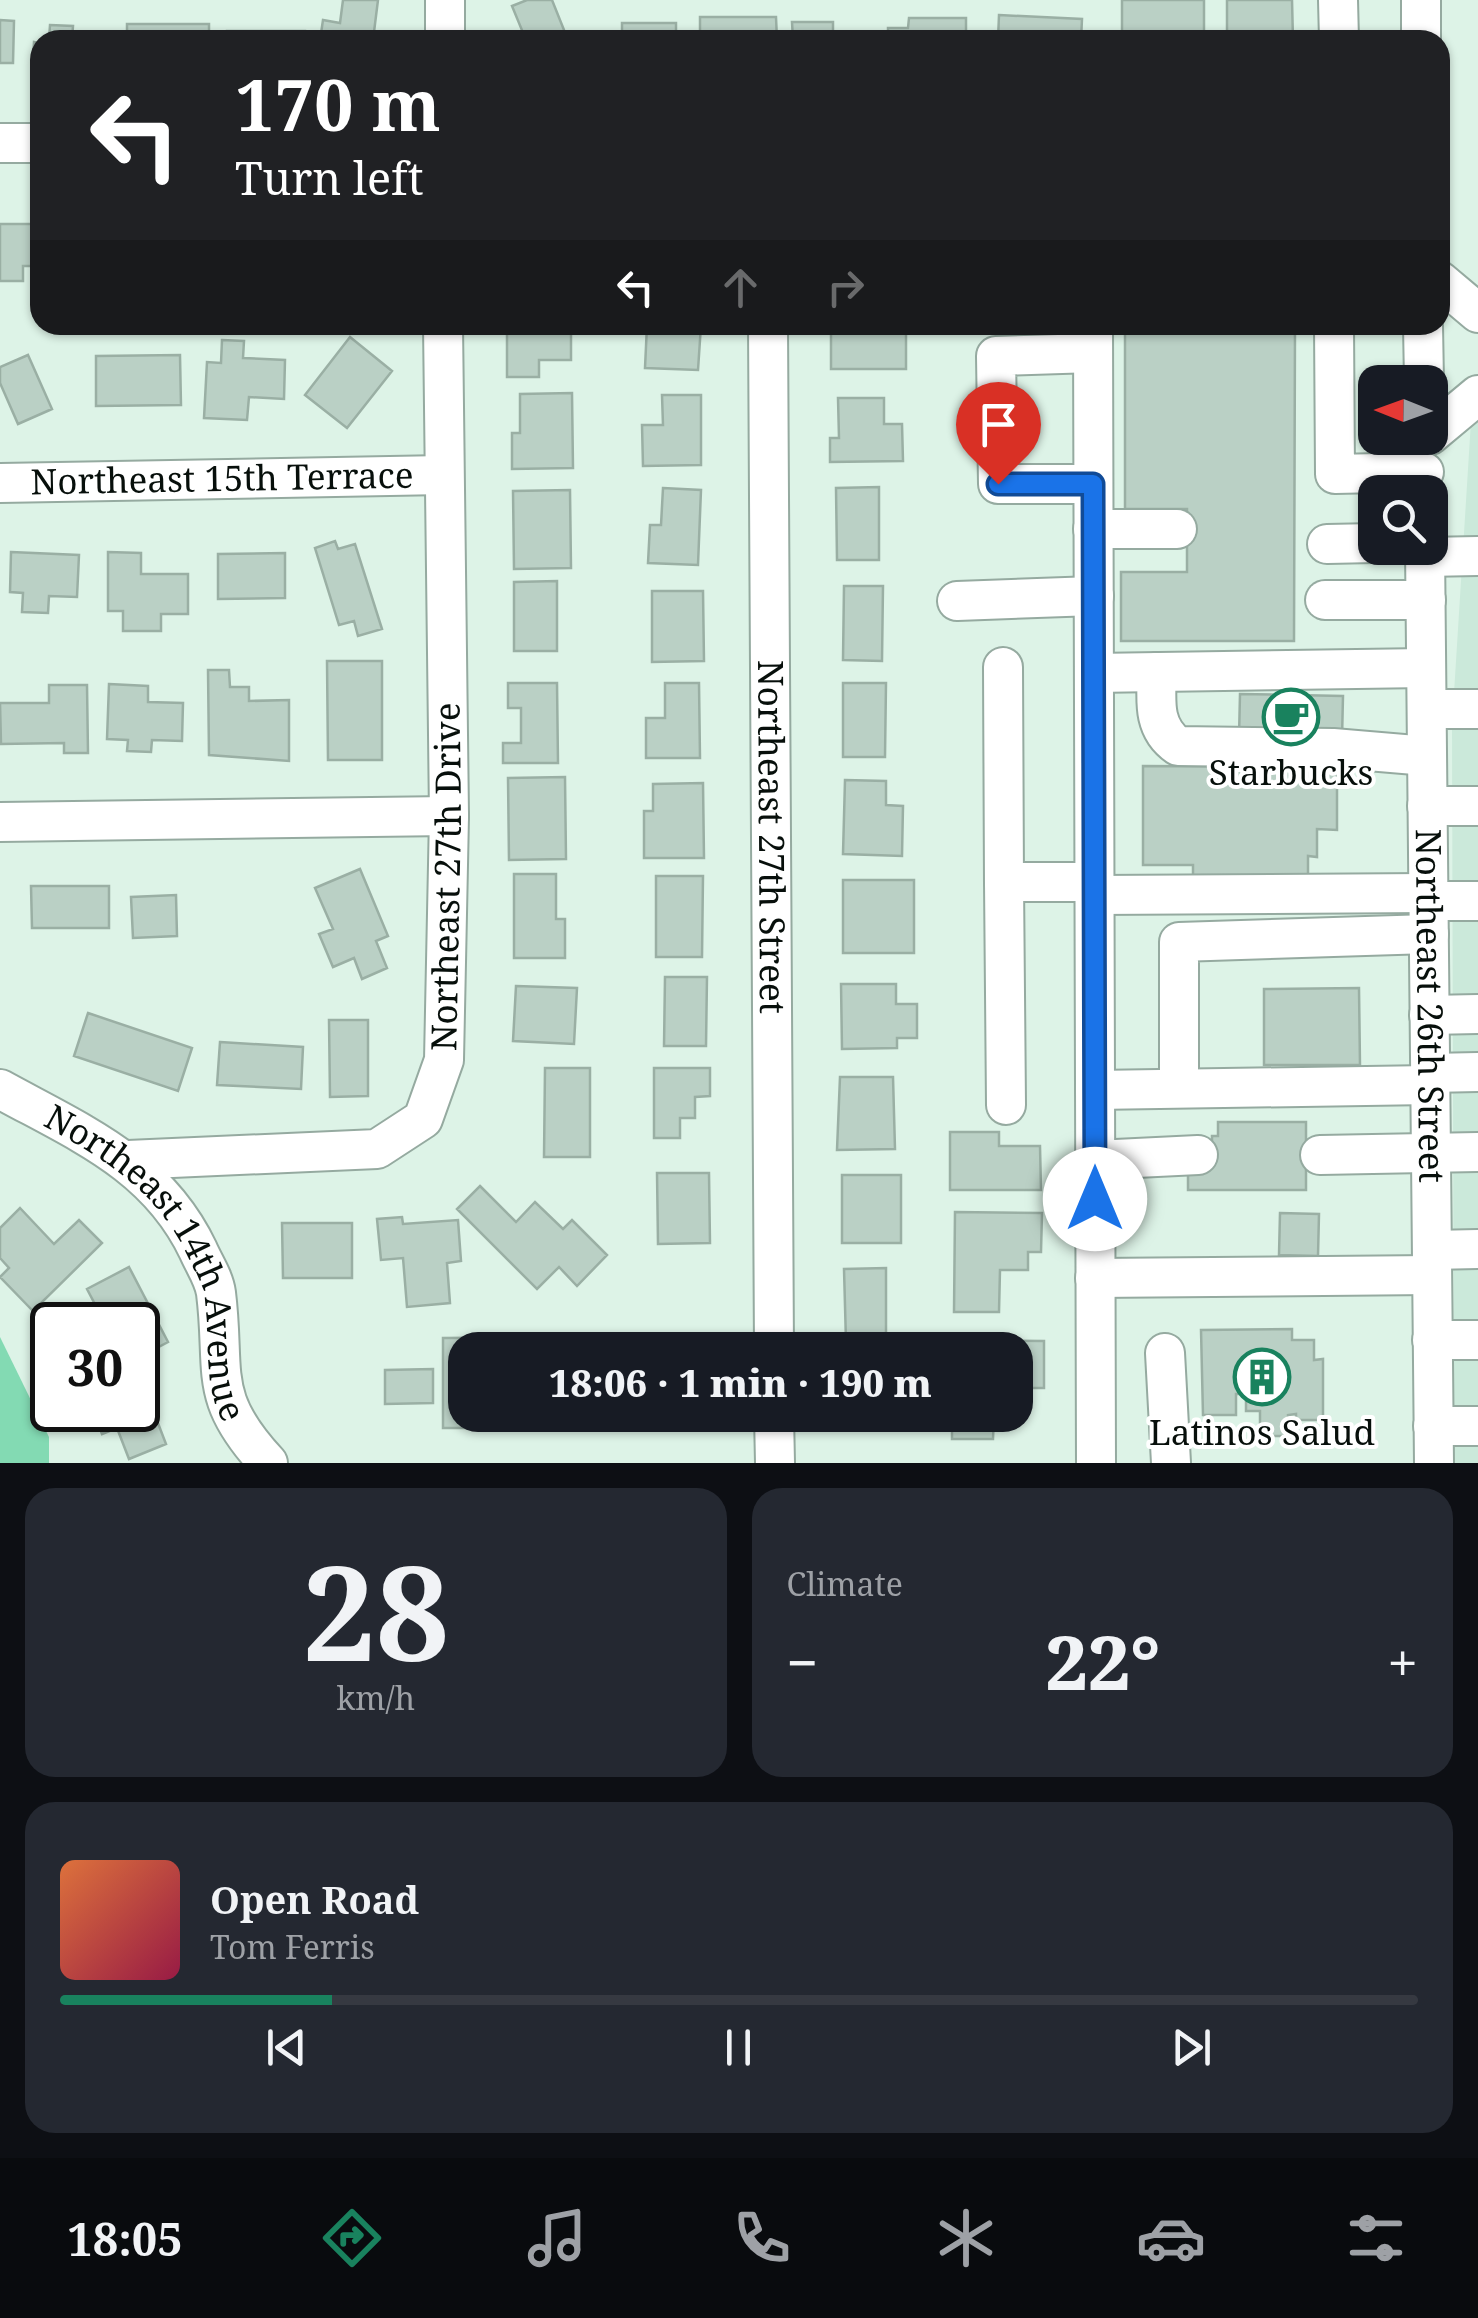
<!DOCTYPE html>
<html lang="en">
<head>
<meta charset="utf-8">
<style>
  body { margin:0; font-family:"Noto Serif",serif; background:#242831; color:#f1f3f6; height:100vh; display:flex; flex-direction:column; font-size:38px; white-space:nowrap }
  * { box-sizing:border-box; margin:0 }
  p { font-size:32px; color:#9ea1a6 }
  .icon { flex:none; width:55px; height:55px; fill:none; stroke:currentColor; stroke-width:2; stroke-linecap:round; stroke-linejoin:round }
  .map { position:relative; height:1463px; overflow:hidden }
  .details { display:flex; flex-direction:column; gap:25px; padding:25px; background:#0d0f14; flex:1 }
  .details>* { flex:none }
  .top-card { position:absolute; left:30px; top:30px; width:1420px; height:305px; border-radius:30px; box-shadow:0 2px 8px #0004; background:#202124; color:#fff; overflow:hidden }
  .needle { width:65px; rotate:271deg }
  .controls { position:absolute; left:1358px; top:365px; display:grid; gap:20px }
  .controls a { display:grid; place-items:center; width:90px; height:90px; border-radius:20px; background:#171b24; box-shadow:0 2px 8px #0004; font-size:50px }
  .speed { position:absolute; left:30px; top:1302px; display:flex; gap:20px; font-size:50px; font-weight:700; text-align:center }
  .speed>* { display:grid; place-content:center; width:130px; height:130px; border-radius:50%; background:#171b24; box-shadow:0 2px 8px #0004; line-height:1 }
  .speed .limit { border:5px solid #111; border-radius:15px; background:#fff; color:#111 }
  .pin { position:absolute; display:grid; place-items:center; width:85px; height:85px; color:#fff; margin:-102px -42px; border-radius:50% 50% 50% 0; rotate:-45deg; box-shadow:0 0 10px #0007 }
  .pin .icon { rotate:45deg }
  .me { position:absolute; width:110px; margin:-55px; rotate:0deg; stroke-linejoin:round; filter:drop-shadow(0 0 8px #0008) }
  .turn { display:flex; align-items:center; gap:35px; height:210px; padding:0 40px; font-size:45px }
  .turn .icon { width:130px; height:130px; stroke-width:2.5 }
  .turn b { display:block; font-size:70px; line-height:85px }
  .lanes { display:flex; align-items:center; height:95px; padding:0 40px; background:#0003; justify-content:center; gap:50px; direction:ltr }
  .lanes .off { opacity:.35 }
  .big { font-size:75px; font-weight:800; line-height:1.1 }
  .details .card { flex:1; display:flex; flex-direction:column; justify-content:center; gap:15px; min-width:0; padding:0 35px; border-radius:30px; background:#242831 }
  .details .dial { align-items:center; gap:0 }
  .dial b { font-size:130px; line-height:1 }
  .song { display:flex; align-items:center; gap:30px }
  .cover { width:120px; height:120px; border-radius:15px; background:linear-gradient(135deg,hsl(20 70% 55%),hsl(340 70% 35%)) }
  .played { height:10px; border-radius:5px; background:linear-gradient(90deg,#19825e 20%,#363941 20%) }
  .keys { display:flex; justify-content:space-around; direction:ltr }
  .heat { display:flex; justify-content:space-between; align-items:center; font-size:55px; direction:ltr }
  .details .tiles { flex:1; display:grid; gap:25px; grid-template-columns:1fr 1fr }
  .card:last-child { grid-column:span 2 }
  .trip { position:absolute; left:448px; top:1332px; width:585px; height:100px; border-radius:30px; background:#171b24; box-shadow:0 2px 8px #0004; font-weight:800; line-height:100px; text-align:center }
  .dock { display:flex; height:160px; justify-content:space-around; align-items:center; background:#090b0e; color:#9ea1a6 }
  .dock .icon { width:70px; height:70px }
  .dock .current { color:#19825e }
  .dock b { font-size:45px; color:#f1f3f6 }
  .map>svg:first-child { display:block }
</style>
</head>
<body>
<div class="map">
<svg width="1478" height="1463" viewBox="0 0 1478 1463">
  <rect width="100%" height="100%" fill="#ddf3e7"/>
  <path fill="#cbe9da" d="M1478 415V1463H1454L1452 725 1471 421Z"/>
  <path fill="#83dab3" d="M0 1337 49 1437V1463H0Z"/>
  <path fill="#bad0c5" stroke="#9aafa4" stroke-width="2.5" d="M343 0H378L373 40H320L323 20 340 23Z
    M527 0H552L568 40H526L512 6Z
    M1122 0H1204V40H1122Z
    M1227 0H1292L1293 40H1227Z
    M999 15 1082 19 1081 40H998Z
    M700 17H776L777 40H700Z
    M909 18H966V40H888V28H908Z
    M0 20 14 21 13 63H0Z
    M792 22H833V39L873 40H793Z
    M622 23H676V40H605V36H622Z
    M127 24H209V40H127Z
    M50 25 73 26 72 40H49Z
    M227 31H305V40H227Z
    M34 42 40 43V82L32 81Z
    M0 224H40V266H23V281H0Z
    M507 325H571V360H539V377H507Z
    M647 325H701L698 370 645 368Z
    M1125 325H1295L1294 641H1121V572H1187V509H1125Z
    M831 327H906V369H831Z
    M350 337 392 371 347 428 305 395Z
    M222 340 244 341 243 358 285 360 284 399 249 397 247 420 204 418 207 362 221 363Z
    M28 355 52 409 18 424 0 383V367Z
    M180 355 181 405 96 406V356Z
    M572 393 573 468 512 469V433H520V394Z
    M662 395H701V465L643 466 642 425H663Z
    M838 398H884V424H902L903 461 830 462V438H839Z
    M879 487V560H837L836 488Z
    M663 488 701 490 698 565 648 563 650 525H661Z
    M570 490 571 568 514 569 513 491Z
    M335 541 338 549 355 544 382 629 358 636 354 621 339 625 315 548Z
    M11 552 79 555 77 597 49 596 48 613 22 612 23 593 10 592Z
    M108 552 141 553V574H188V614H161V631H123V611H108Z
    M285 553V598L218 599V554Z
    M557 581V651H514V582Z
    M844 586H883L882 661 843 660Z
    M652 591H703L704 661 652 662Z
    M327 661H382V760H328Z
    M208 670H229L230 687H249V701L289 700V761L209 755Z
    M508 683H557L558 763H503V743H521V708H508Z
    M665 683H699L700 758H646V718H665Z
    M843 683H886L885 757H843Z
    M109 684 148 686V702L183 703 182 741 152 740 151 752 127 751 128 740 107 739Z
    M49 685H87L88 753H64V743L1 744 0 703H49Z
    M1240 694 1343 696 1342 739 1239 737Z
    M1143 766 1337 767V830L1317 829V857L1308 856V877L1193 887V865H1143Z
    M565 777 566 859 509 860 508 778Z
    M845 780 886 781V805L903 806 902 856 843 854Z
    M703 783 704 858H644V811H653V784Z
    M360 869 388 936 376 941 387 968 362 979 354 958 333 967 319 934 333 929 315 888Z
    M514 874H556V919H565V958H514Z
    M656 876H703L702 957H656Z
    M843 880H914V953H843Z
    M31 886H109V928H32Z
    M176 895 177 936 133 938 131 897Z
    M665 977H707L706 1046H664Z
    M841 984H896V1004H917V1038H897V1048L842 1049Z
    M516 986 577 988 574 1044 513 1041Z
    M1359 988 1360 1065H1264V989Z
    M88 1013 192 1048 178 1091 74 1056Z
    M329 1020H368V1096L330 1097Z
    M220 1042 303 1047 301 1089 217 1085Z
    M545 1068H590V1157H544Z
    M654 1068H710V1096L695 1097V1118H680V1138H654Z
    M840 1077H893L895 1149 837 1150Z
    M1218 1122H1306V1190H1188V1164H1212V1136H1218Z
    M950 1132H999V1146H1040L1041 1190H950Z
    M657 1173H709L710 1243 658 1244Z
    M842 1175H901V1243H842Z
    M480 1186 516 1222 535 1202 563 1229 572 1220 607 1255 577 1286 559 1267 537 1289 457 1209Z
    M20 1208 54 1244 79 1220 102 1243 33 1311 0 1277 9 1268 0 1258V1228Z
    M955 1212 1042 1213 1041 1252H1028V1270H1000L999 1312H954Z
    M1280 1213 1319 1214 1318 1256 1279 1255Z
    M402 1217 403 1224 458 1220 461 1261 447 1263 450 1303 407 1307 403 1258 381 1260 377 1219Z
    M282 1223H352V1278H283Z
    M129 1267 168 1342 138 1358V1325H70L98 1310 87 1289Z
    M886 1268V1341L846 1342 844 1269Z
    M1292 1329V1340H1314V1360L1323 1359V1420H1296V1414L1288 1415V1436H1260V1411H1246V1394H1236V1415H1203L1201 1330Z
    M611 1337V1350H465V1415H495L496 1428H443V1338Z
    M952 1340 1044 1341V1388H1015V1350H952Z
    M433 1369V1403L385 1404V1370Z
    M143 1384 166 1444 129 1459 117 1428 102 1434 93 1410H138V1386Z
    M560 1415H612V1428H560Z
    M952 1415H994L993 1439H952Z"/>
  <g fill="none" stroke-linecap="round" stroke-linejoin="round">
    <g stroke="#95aaa0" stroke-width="42">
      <g id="minor">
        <path d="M1338 0 1339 40"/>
        <path d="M1421 0V40"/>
        <path d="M445 40V0"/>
        <path d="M0 143H40"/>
        <path d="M1440 281 1478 313"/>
        <path id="s1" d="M768 325 774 1350"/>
        <path d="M1093 325 1096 1463"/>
        <path d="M1334 325 1335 474 1424 472"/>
        <path d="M1423 325 1424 382"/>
        <path d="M1093 353 996 356 998 484H1093"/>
        <path d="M1430 435 1478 395"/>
        <path id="s2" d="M0 483 444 475"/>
        <path d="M1093 529H1177"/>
        <path d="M1327 544 1375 543"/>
        <path id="s3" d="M1425 548 1434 1463"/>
        <path d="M1425 557 1478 556"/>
        <path d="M1325 600H1426"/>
        <path d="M957 601 1094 596"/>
        <path d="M1003 667 1004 882"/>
        <path d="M1157 672C1156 700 1152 728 1178 746L1333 748 1427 756"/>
        <path d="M1094 673 1426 668"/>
        <path d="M1427 709H1478"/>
        <path d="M1427 806H1478"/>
        <path d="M0 822 449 816"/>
        <path d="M1095 895 1428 893"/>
        <path d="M1428 901H1478"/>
        <path d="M1429 1015 1478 1014"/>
        <path d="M1430 1073 1478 1072"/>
        <path d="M1179 1088V942L1429 934"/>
        <path id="s4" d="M0 1089C80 1133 157 1164 198 1250 204 1264 214 1278 216 1293 226 1373 206 1396 268 1463"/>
        <path d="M1095 1090 1430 1085"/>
        <path d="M1006 1105 1004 882H1094"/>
        <path d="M1320 1155 1478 1152"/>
        <path id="s5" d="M128 1160 377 1149 423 1119 444 1060 449 816 443 325"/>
        <path d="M1095 1160 1198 1155"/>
        <path d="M1432 1250 1478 1249"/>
        <path d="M1095 1278 1432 1275"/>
        <path d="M1432 1340H1478"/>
        <path d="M1165 1353 1171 1463"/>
        <path d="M774 1415 775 1463"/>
        <path d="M1433 1426H1478"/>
      </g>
    </g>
    <use href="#minor" stroke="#fff" stroke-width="38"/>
  </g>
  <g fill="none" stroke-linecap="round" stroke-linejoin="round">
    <g stroke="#114b97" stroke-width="25">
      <path id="route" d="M998 484H1093L1095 1199"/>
    </g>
    <use href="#route" stroke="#1a73e8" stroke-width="18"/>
  </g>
  <defs>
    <g id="cafe-ring" transform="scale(2.875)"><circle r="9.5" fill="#fff" stroke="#19825e" stroke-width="1.5"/><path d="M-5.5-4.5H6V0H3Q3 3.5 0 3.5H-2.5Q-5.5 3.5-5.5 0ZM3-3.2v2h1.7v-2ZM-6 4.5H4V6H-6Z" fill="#19825e"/></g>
    <g id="building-ring" transform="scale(2.875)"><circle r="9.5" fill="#fff" stroke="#19825e" stroke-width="1.5"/><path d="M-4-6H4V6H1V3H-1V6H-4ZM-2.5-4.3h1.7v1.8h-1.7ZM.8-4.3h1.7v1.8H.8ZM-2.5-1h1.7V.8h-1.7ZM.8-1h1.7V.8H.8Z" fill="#19825e"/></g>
  </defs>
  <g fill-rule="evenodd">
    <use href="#cafe-ring" x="1291" y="717"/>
    <use href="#building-ring" x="1262" y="1377"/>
  </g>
  <g text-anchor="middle" stroke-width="8" stroke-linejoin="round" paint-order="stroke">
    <g font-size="35" fill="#070f0b" stroke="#fff">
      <text dy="12" stroke="none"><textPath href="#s2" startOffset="222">Northeast 15th Terrace</textPath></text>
      <text dy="12" stroke="none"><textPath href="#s1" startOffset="512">Northeast 27th Street</textPath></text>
      <text dy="12" stroke="none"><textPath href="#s5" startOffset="550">Northeast 27th Drive</textPath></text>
      <text dy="12" stroke="none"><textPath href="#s3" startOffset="458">Northeast 26th Street</textPath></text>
      <text dy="12" stroke="none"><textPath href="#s4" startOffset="245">Northeast 14th Avenue</textPath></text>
    </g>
    <g font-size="35" fill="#070f0b" stroke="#fff">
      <text x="1291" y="785">Starbucks</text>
      <text x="1262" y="1445">Latinos Salud</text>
    </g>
  </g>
</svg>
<div class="controls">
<a><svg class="needle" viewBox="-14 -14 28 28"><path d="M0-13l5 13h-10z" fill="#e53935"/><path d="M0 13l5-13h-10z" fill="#9ea1a6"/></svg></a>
<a><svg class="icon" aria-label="search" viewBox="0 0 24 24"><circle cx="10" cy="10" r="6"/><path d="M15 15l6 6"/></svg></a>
</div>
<div class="speed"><div class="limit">30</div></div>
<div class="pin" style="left:998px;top:484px;background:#d93025"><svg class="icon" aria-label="arrive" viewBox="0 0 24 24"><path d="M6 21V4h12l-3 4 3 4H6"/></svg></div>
<svg class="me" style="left:1095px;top:1199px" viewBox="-20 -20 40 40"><circle r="19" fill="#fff"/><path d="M0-13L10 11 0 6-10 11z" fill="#1a73e8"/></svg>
<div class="trip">18:06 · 1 min · 190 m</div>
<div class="top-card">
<div class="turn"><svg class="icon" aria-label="left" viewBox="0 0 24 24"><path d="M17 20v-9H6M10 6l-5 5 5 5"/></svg><div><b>170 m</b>Turn left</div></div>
<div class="lanes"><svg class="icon" aria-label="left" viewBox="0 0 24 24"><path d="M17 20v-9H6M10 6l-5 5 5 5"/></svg><svg class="icon off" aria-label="ahead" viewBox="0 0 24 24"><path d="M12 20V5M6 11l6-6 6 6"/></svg><svg class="icon off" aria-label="right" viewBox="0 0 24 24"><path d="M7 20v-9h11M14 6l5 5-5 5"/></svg></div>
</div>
</div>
<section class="details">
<div class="tiles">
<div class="card dial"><b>28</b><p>km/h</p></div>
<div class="card"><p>Climate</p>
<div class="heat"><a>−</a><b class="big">22°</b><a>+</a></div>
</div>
<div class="card">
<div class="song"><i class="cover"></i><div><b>Open Road</b><p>Tom Ferris</p></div></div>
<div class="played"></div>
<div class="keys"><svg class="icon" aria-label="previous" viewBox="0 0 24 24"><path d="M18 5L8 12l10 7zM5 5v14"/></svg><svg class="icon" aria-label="pause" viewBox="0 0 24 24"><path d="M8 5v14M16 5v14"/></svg><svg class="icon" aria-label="next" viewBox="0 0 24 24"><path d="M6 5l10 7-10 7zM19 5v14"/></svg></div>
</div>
</div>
</section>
<nav class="dock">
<b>18:05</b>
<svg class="icon current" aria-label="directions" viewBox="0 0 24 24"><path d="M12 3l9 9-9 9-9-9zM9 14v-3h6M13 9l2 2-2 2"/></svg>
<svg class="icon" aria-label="music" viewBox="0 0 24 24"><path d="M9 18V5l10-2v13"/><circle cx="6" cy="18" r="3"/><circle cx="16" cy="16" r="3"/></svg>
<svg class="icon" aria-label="phone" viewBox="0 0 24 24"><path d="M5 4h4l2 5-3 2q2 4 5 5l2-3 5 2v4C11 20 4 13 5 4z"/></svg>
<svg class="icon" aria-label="climate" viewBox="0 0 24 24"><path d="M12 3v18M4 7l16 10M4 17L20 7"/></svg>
<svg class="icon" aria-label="car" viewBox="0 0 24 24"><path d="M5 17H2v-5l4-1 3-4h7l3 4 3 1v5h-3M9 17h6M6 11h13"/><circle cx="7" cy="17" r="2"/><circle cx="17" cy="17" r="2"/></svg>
<svg class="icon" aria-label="filters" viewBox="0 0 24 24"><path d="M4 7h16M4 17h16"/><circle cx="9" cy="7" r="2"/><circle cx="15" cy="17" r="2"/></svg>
</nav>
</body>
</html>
